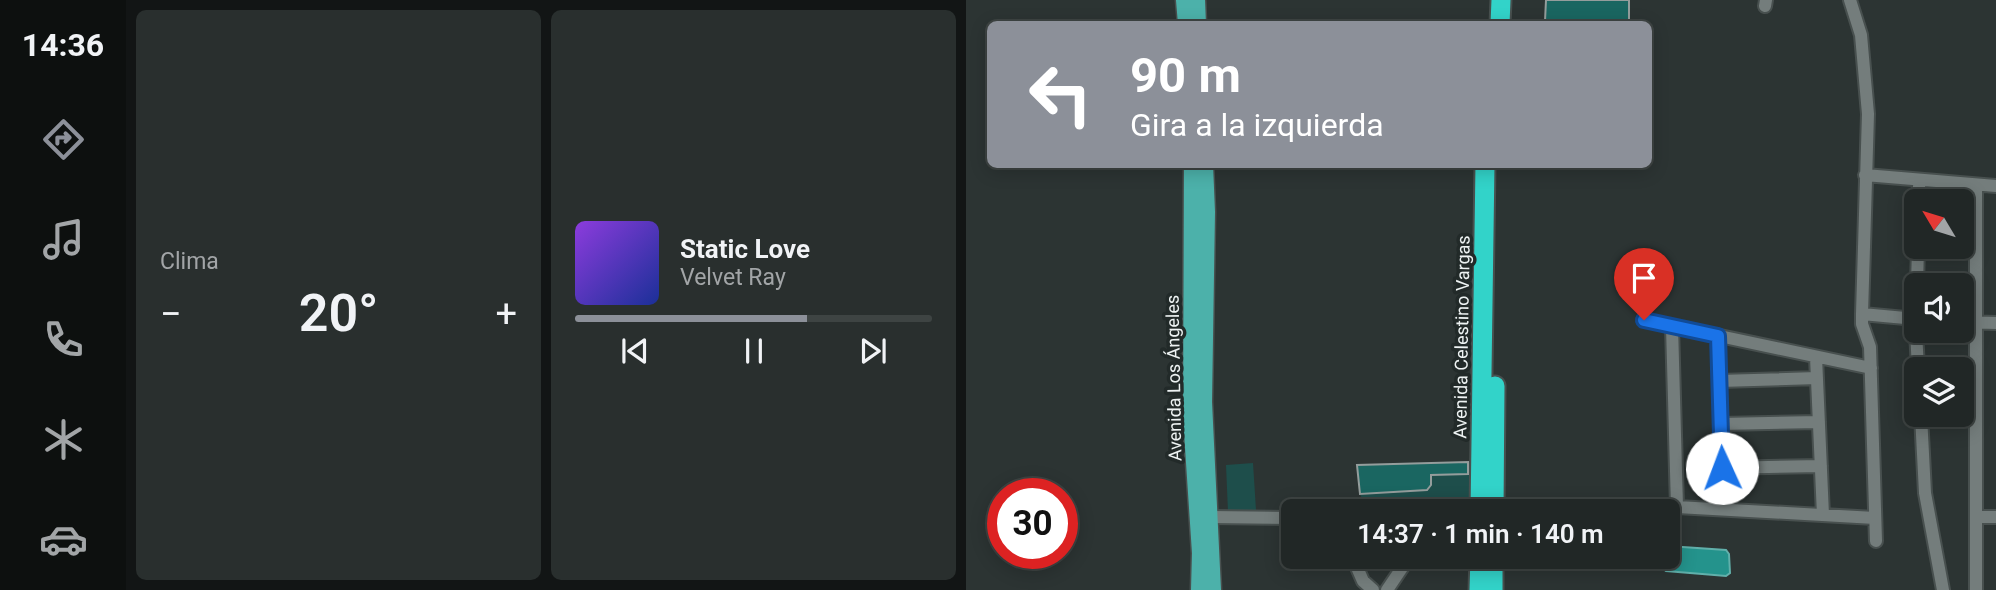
<!DOCTYPE html>
<html lang="es">
<head>
<meta charset="utf-8">
<style>
  body { margin:0; font-family:Roboto,sans-serif; background:#292f2e; color:#f1f3f6; height:100vh; display:flex; flex-direction:column; font-size:26px; white-space:nowrap }
  * { box-sizing:border-box; margin:0 }
  p { font-size:23px; color:#a2a5a7 }
  .icon { flex:none; width:38px; height:38px; fill:none; stroke:currentColor; stroke-width:2; stroke-linecap:round; stroke-linejoin:round }
  .map { position:relative; flex:1; overflow:hidden }
  .side { display:flex; flex-direction:column; gap:10px; padding:10px; background:#121515; width:840px }
  .side>* { flex:none }
  .top-card { position:absolute; left:21px; top:21px; width:665px; height:147px; border-radius:10px; box-shadow:0 4px 18px #0003,0 0 0 2px #3e4443; background:#8c9099; color:#fff; overflow:hidden }
  .needle { width:46px; rotate:308deg }
  .controls { position:absolute; left:938px; top:189px; display:grid; gap:14px }
  .controls a { display:grid; place-items:center; width:70px; height:70px; border-radius:10px; background:#212726; box-shadow:0 4px 18px #0003,0 0 0 2px #3e4443; font-size:35px }
  .speed { position:absolute; left:21px; top:478px; display:flex; gap:14px; font-size:35px; font-weight:700; text-align:center }
  .speed>* { display:grid; place-content:center; width:91px; height:91px; border-radius:50%; background:#212726; box-shadow:0 4px 18px #0003,0 0 0 2px #3e4443; line-height:1 }
  .speed .limit { border:10px solid #d22; background:#fff; color:#111 }
  .pin { position:absolute; display:grid; place-items:center; width:60px; height:60px; color:#fff; margin:-72px -30px; border-radius:50% 50% 50% 0; rotate:-45deg; box-shadow:0 0 7px #0007 }
  .pin .icon { rotate:45deg }
  .me { position:absolute; width:77px; margin:-38px; rotate:358deg; stroke-linejoin:round; filter:drop-shadow(0 0 5px #0008) }
  .turn { display:flex; align-items:center; gap:24px; height:147px; padding:0 28px; font-size:32px }
  .turn .icon { width:91px; height:91px; stroke-width:2.5 }
  .turn b { display:block; font-size:49px; line-height:60px }
  .big { font-size:52px; font-weight:600; line-height:1.1 }
  .side .card { flex:1; display:flex; flex-direction:column; justify-content:center; gap:10px; min-width:0; padding:0 24px; border-radius:10px; background:#292f2e }
  .song { display:flex; align-items:center; gap:21px }
  .cover { width:84px; height:84px; border-radius:10px; background:linear-gradient(135deg,hsl(270 70% 55%),hsl(230 70% 35%)) }
  .played { height:7px; border-radius:4px; background:linear-gradient(90deg,#8c9099 65%,#3e4443 65%) }
  .keys { display:flex; justify-content:space-around; direction:ltr }
  .heat { display:flex; justify-content:space-between; align-items:center; font-size:38px; direction:ltr }
  .side .tiles { flex:1; display:grid; gap:10px; grid-template-columns:repeat(2,1fr) }
  .trip { position:absolute; left:315px; top:499px; width:399px; height:70px; border-radius:10px; background:#212726; box-shadow:0 4px 18px #0003,0 0 0 2px #3e4443; font-weight:600; line-height:70px; text-align:center }
  main { display:flex; flex:1; min-height:0 }
  .tab-bar { display:flex; flex-direction:column; width:126px; justify-content:space-around; align-items:center; background:#0d100f; color:#a2a5a7 }
  .tab-bar .icon { width:49px; height:49px }
  .tab-bar .current { color:#8c9099 }
  .tab-bar b { font-size:32px; color:#f1f3f6 }
  .map>svg:first-child { display:block }
</style>
</head>
<body>
<main>
<nav class="tab-bar">
<b>14:36</b>
<svg class="icon current" aria-label="directions" viewBox="0 0 24 24"><path d="M12 3l9 9-9 9-9-9zM9 14v-3h6M13 9l2 2-2 2"/></svg>
<svg class="icon" aria-label="music" viewBox="0 0 24 24"><path d="M9 18V5l10-2v13"/><circle cx="6" cy="18" r="3"/><circle cx="16" cy="16" r="3"/></svg>
<svg class="icon" aria-label="phone" viewBox="0 0 24 24"><path d="M5 4h4l2 5-3 2q2 4 5 5l2-3 5 2v4C11 20 4 13 5 4z"/></svg>
<svg class="icon" aria-label="climate" viewBox="0 0 24 24"><path d="M12 3v18M4 7l16 10M4 17L20 7"/></svg>
<svg class="icon" aria-label="car" viewBox="0 0 24 24"><path d="M5 17H2v-5l4-1 3-4h7l3 4 3 1v5h-3M9 17h6M6 11h13"/><circle cx="7" cy="17" r="2"/><circle cx="17" cy="17" r="2"/></svg>
</nav>
<section class="side">
<div class="tiles">
<div class="card"><p>Clima</p>
<div class="heat"><a>−</a><b class="big">20°</b><a>+</a></div>
</div>
<div class="card">
<div class="song"><i class="cover"></i><div><b>Static Love</b><p>Velvet Ray</p></div></div>
<div class="played"></div>
<div class="keys"><svg class="icon" aria-label="previous" viewBox="0 0 24 24"><path d="M18 5L8 12l10 7zM5 5v14"/></svg><svg class="icon" aria-label="pause" viewBox="0 0 24 24"><path d="M8 5v14M16 5v14"/></svg><svg class="icon" aria-label="next" viewBox="0 0 24 24"><path d="M6 5l10 7-10 7zM19 5v14"/></svg></div>
</div>
</div>
</section>
<div class="map">
<svg width="1030" height="590" viewBox="0 0 1030 590">
  <rect width="100%" height="100%" fill="#2c3433"/>
  <path fill="#1e4e4b" d="M505 462 503 502 491 511H401L394 494 391 465Z
    M287 463 290 510 262 512 260 465Z"/>
  <path fill="#24938c" stroke="#61b0ab" stroke-width="2" d="M702 546 760 550 763 554 764 573 760 576 700 571 696 568V557L702 556Z"/>
  <path fill="#1a6661" stroke="#949d9c" stroke-width="2" d="M580 0H663V23L579 21Z
    M502 462V474L465 475V485L461 490 394 494 391 465Z"/>
  <g fill="none" stroke-linecap="round" stroke-linejoin="round">
    <g stroke="#48504f" stroke-width="16">
      <path id="minor" d="M884 0 895 35 902 114 896 314V324L904 347 910 541
        M799 6 800 0
        M899 175 1030 186
        M953 201V180
        M951 285 952 247
        M896 314 950 319
        M678 320 905 368
        M996 322 1030 323
        M950 325V299
        M706 326 711 507 909 518
        M950 331 952 369
        M752 336 758 509
        M850 357 857 515
        M753 381 851 378
        M955 415 959 493 977 590
        M755 424 853 422
        M756 468 855 466
        M245 517 327 518
        M1010 517H1030
        M386 556 397 581 407 590
        M421 590 444 556
        M1010 590V185"/>
    </g>
    <g stroke="#48504f" stroke-width="19">
      <path id="major" d="M218 0 220 24
        M231 0 232 24
        M226 164 225 417 234 553 233 590
        M239 164 241 212 238 402 247 590"/>
    </g>
    <g stroke="#48504f" stroke-width="23">
      <path id="highway" d="M534 24 535 0
        M514 511 519 164
        M528 511 529 386
        M513 590 514 556
        M527 590V556"/>
    </g>
    <use href="#minor" stroke="#747d7c" stroke-width="12"/>
    <use href="#major" stroke="#4cb1aa" stroke-width="16"/>
    <use href="#highway" stroke="#32d3c9" stroke-width="19"/>
  </g>
  <g fill="none" stroke-linecap="round" stroke-linejoin="round">
    <g stroke="#114b97" stroke-width="18">
      <path id="route" d="M678 320 752 336 756 468"/>
    </g>
    <use href="#route" stroke="#1a73e8" stroke-width="12"/>
  </g>
  <g text-anchor="middle" stroke-width="7" stroke-linejoin="round" paint-order="stroke">
    <g font-size="18" fill="#eef3f3" stroke="#222a29">
      <text transform="translate(496 337) rotate(-89)" y="6">Avenida Celestino Vargas</text>
      <text transform="translate(208 378) rotate(-91)" y="6">Avenida Los Ángeles</text>
    </g>
  </g>
</svg>
<div class="controls">
<a><svg class="needle" viewBox="-14 -14 28 28"><path d="M0-13l5 13h-10z" fill="#e53935"/><path d="M0 13l5-13h-10z" fill="#a2a5a7"/></svg></a>
<a><svg class="icon" aria-label="sound" viewBox="0 0 24 24"><path d="M4 9h4l5-4v14l-5-4H4zM17 9q2 3 0 6"/></svg></a>
<a><svg class="icon" aria-label="layers" viewBox="0 0 24 24"><path d="M12 4l9 5-9 5-9-5zM3 14l9 5 9-5"/></svg></a>
</div>
<div class="speed"><div class="limit">30</div></div>
<div class="pin" style="left:678px;top:320px;background:#d93025"><svg class="icon" aria-label="arrive" viewBox="0 0 24 24"><path d="M6 21V4h12l-3 4 3 4H6"/></svg></div>
<svg class="me" style="left:756px;top:468px" viewBox="-20 -20 40 40"><circle r="19" fill="#fff"/><path d="M0-13L10 11 0 6-10 11z" fill="#1a73e8"/></svg>
<div class="trip">14:37 · 1 min · 140 m</div>
<div class="top-card">
<div class="turn"><svg class="icon" aria-label="left" viewBox="0 0 24 24"><path d="M17 20v-9H6M10 6l-5 5 5 5"/></svg><div><b>90 m</b>Gira a la izquierda</div></div>
</div>
</div>
</main>
</body>
</html>
